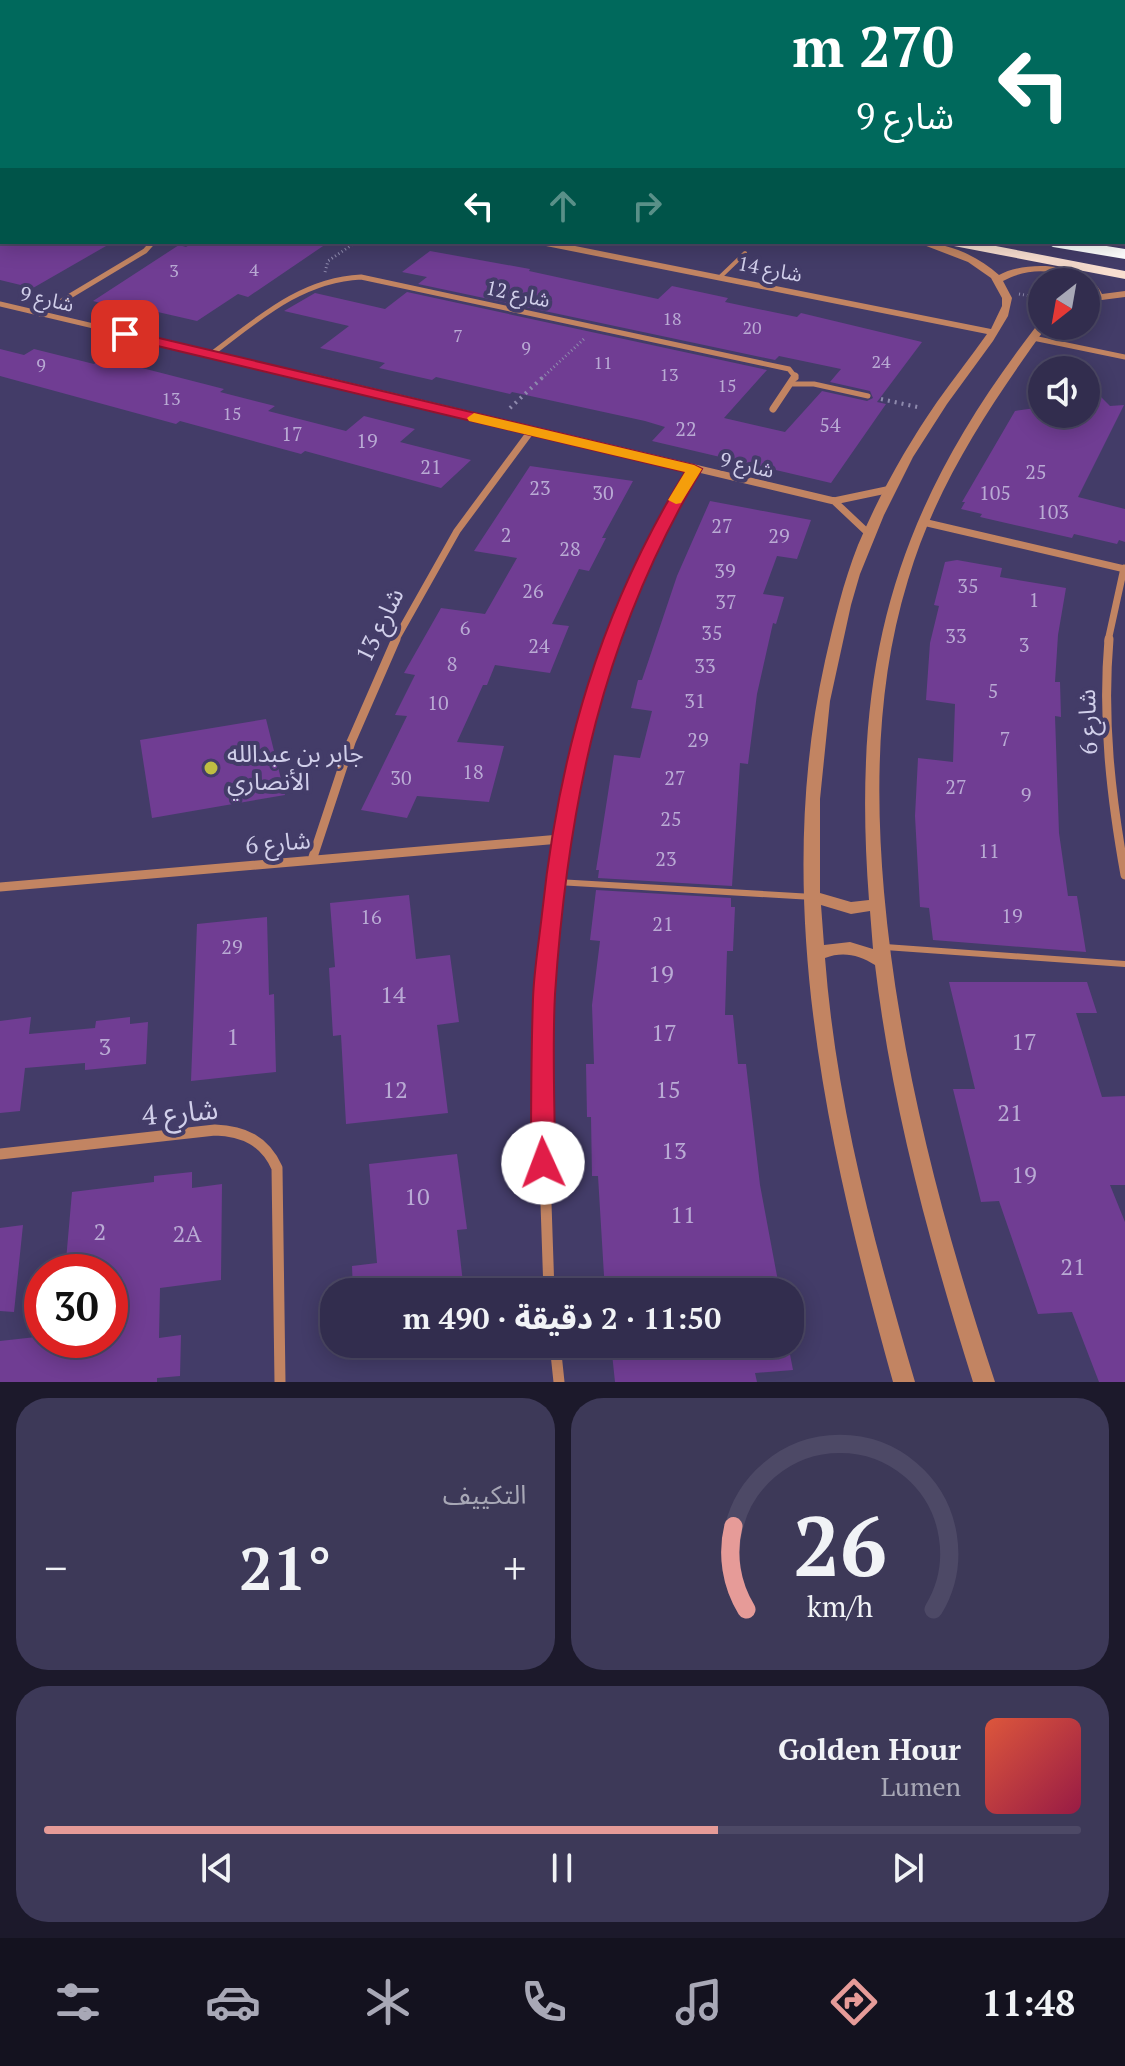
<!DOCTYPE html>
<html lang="ar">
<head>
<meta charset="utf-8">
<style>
  body { margin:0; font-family:"PT Serif","Noto Sans Arabic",serif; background:#3d3958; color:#f1f3f6; direction:rtl; height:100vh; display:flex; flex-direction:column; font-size:30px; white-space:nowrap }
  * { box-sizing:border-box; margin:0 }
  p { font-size:26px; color:#a8a8b6 }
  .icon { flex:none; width:44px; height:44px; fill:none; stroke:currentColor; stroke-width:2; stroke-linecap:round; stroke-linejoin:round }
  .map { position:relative; height:1382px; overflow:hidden; direction:ltr }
  .panel { display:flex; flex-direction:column; gap:16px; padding:16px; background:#1c192b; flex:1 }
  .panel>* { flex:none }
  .top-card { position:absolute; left:0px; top:0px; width:1126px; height:244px; box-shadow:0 4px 20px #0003,0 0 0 2px #4d4966; direction:rtl; background:#00695c; color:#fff; overflow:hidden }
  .needle { width:52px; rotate:211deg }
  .tools { position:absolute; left:1028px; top:268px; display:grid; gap:16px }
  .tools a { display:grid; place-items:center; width:72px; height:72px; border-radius:50%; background:#322d4e; box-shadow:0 4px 20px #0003,0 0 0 2px #4d4966; font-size:40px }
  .speed { position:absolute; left:24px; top:1254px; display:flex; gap:16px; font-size:40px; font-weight:700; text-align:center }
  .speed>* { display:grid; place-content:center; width:104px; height:104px; border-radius:50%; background:#322d4e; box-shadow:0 4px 20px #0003,0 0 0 2px #4d4966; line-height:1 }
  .speed .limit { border:12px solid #d22; background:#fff; color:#111 }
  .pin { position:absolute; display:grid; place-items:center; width:68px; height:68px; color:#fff; margin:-34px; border-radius:16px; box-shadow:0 4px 12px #0006 }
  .me { position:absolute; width:88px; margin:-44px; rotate:358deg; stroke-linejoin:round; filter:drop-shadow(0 0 6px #0008) }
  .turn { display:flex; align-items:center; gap:28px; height:168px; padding:0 40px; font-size:36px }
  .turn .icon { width:104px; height:104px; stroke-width:2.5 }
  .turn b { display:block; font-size:56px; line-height:68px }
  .lanes { display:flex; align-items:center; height:76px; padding:0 40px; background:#0003; justify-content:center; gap:40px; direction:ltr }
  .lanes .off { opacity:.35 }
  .big { font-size:60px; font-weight:800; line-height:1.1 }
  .panel .tile { flex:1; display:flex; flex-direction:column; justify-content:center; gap:12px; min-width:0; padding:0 28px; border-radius:32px; background:#3d3958 }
  .panel .dial { align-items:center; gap:0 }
  .dial svg { height:208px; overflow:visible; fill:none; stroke:#4d4966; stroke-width:7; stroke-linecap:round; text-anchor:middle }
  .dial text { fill:#f1f3f6; stroke:none }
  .song { display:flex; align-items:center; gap:24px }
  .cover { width:96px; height:96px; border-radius:12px; background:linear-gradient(135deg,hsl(10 70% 55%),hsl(340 70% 35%)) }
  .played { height:8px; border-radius:4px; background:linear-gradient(90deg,#e69b98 65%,#4d4966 65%) }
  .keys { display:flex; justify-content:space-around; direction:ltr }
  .heat { display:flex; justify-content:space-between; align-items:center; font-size:44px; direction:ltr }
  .panel .tiles { flex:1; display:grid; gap:16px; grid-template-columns:1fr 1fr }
  .tile:last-child { grid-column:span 2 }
  .trip { position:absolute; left:320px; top:1278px; width:484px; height:80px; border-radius:32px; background:#322d4e; box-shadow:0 4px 20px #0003,0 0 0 2px #4d4966; font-weight:800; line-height:80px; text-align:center; direction:rtl }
  .tab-bar { display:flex; height:128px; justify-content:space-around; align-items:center; background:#14121f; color:#a8a8b6 }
  .tab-bar .icon { width:56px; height:56px }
  .tab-bar .active { color:#e69b98 }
  .tab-bar b { font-size:36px; color:#f1f3f6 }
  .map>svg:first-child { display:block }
</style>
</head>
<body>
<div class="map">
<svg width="1125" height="1382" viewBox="0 0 1125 1382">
  <rect width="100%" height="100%" fill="#433c68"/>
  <path fill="#703d93" d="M0 242H113L33 288 0 280Z
    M194 242H329L248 297 238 294 197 321 149 310 134 319 99 311 108 305 93 301 179 245 186 247Z
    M430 251 530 269 529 271 658 299 672 286 728 298 725 302 797 317 801 313 922 342 877 402 886 404 831 483 652 441 665 427 645 421 512 392 510 394 436 377 432 380 379 368 385 363 320 348 349 326 284 311 315 293 385 309 407 292 767 370 724 418 785 432 822 391 867 401 873 398 870 391 830 382 841 369 779 356 775 360 418 284 427 277 402 272Z
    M0 349 24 355 34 349 94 364 103 358 224 389 220 392 275 406 268 411 346 431 364 416 415 429 400 442 471 460 441 488 305 451 301 454 180 421 176 424 0 376Z
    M1086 382 1110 406 1124 405 1078 497 1125 509V542L1119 540 1117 544 1074 534 1072 538 980 517 982 514 961 509 965 502H962L1015 411 1042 407V414H1086Z
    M530 466 633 481 602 538H606L589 571 579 569 552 624 569 626 550 673 495 665 487 685H483L457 742 504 746 489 802 417 796 407 818 361 810 407 716 395 715 415 675 404 673 441 608 485 614 517 558 474 551Z
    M710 501 811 520 797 559 777 556 763 594 784 597 776 624 773 623 757 694 748 764 740 763 732 886 598 878 599 870H596L614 755 640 758 652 711 631 708 638 680H642L677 576Z
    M957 560 1002 568 1000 577 1066 588 1058 635 1055 682H1060L1061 717 1055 716 1059 833 1068 896H1077L1086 952 933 940 929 908 920 907 915 816 918 758 953 762 955 704 926 700 930 643 939 606 934 605 945 562Z
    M266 719 285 795 152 818 140 740Z
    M596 890 731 898V907H735L733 951H727L725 1015H733L738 1064H746L760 1185 780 1292H605L598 1176H592L591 1117H587L586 1064H594L592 1005 600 941 590 940Z
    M409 895 416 959 450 955 459 1022 437 1025 448 1113 346 1124 341 1035 333 1036 329 968 335 967 330 903Z
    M267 917 269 995 274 994 276 1072 191 1081 197 924Z
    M949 982H1087L1097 1013H1076L1102 1097 1125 1096V1185H1110L1125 1222V1382H1099L1072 1312 1038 1314 999 1201 981 1202 953 1089H975Z
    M31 1017 29 1034 95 1028 96 1021 130 1017V1024L148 1022 146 1064 85 1070V1063L25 1068 20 1111 0 1113V1021Z
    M457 1154 467 1229 457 1230 464 1292H353L352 1266 377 1263 369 1164Z
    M192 1172V1188L222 1184 221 1280 160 1288 159 1338 181 1335 180 1376 157 1378V1382H0V1341L36 1337 35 1340H110V1272H65L72 1192 154 1182V1176Z
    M23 1225 14 1312 0 1311V1228Z
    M611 1344H788L793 1370 755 1373 757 1382H615Z"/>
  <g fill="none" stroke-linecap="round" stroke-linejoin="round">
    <path stroke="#8e8aad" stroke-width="3" stroke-dasharray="1 3" stroke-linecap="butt" d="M810 0 825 1
      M325 272 328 261 356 242
      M1019 294 1042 298
      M542 378 584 339"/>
    <path stroke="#8e8aad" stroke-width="4" stroke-dasharray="2 5" stroke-linecap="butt" d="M881 399 922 408
      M510 408 544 376"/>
    <path stroke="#c28462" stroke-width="3" d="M139 2 143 0
      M156 2 161 0"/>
    <path stroke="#c28462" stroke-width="4" d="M719 278 745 253"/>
    <path stroke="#c28462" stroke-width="5" d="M793 384H814L868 396"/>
    <path stroke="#c28462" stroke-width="6" d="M557 882 813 897
      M885 947 1125 964"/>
    <path stroke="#c28462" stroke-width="4" d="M50 0 61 2
      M443 0 457 2
      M967 0 981 2
      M181 2 184 0
      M598 2 601 0
      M698 2 701 0"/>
    <path stroke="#c28462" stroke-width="5" d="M0 304 314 378
      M40 314 145 251 153 242
      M1033 338 1125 357
      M210 355C257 320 300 280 361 277L789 369 796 378"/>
    <path stroke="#c28462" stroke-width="7" d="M306 376 834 501 891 489
      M773 409 795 376
      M834 501 869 534
      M923 522 1125 569
      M395 641 457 531 531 431
      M611 641 643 560 694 469
      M1108 641 1124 568"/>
    <path stroke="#c28462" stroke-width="9" d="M1109 639C1102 719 1111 797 1125 875
      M312 860 351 742 396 639
      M0 887 560 839
      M547 970C554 858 574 745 611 639"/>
    <path stroke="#c28462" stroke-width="11" d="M548 968 543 1115 549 1292
      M0 1154 215 1130C244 1131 265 1141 277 1168L280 1382
      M555 1344 559 1382"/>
    <path fill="#c28462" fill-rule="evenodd" d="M0 132H2V137H0Z
      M1124 183H1125V189H1124Z
      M1124 199H1125V205H1124Z
      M536 242H555L991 329 1002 306V298L991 278 968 262 916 242C946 242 977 255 999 275 1026 260 1088 262 1102 294L1125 291V297L1086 302V296L1091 295 1092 292 1086 286V282C1077 282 1070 276 1061 274 1042 269 1021 271 1003 281L1012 298 1008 316 993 341 947 404 913 457 884 515 860 574 851 605 830 701 820 799V893L851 902 869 900C851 664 893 511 1038 324L1042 323V326H1047C990 405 936 485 908 580 877 681 875 788 884 892 899 1060 942 1222 995 1382H973C930 1245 892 1108 875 965 859 955 843 951 825 958 836 1103 874 1243 915 1382H893C828 1149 771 903 825 661 834 622 843 583 858 545 879 495 906 447 937 402 953 379 971 357 987 334L541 245ZM821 905 851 914 870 911 873 949 850 942 824 945Z"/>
    <path fill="#f8ded0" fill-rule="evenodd" d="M0 76H2V82H0Z
      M947 242H975L1125 271V279L954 246Z"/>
    <path fill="#fff" fill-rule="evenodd" d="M0 57H2V65H0Z
      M1124 208 1125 209V219L1124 218Z
      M1124 228H1125V238H1124Z
      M1045 242H1082L1125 249V259L1053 247Z"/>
  </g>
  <path fill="#e11d48" stroke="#92132f" stroke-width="2" d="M125 330 694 465 702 469C602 636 568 802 555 994 552 1050 555 1107 555 1163L552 1170 543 1173 534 1170 531 1163C531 1108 531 1053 533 999 534 970 539 942 542 914 559 752 600 611 685 472L120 337 118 334Z"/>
  <path fill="#f59e0b" d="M474 413 694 465 702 469 681 503 676 504 668 500 685 472 469 421 467 418Z"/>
  <circle fill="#bfbe42" stroke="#433c68" stroke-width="3" cx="211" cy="768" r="8"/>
  <g text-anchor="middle" stroke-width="8" stroke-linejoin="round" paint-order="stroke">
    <g font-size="18" fill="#b9aad4">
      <text x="254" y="276">4</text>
      <text x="174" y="277">3</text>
      <text x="672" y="325">18</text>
      <text x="752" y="334">20</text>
      <text x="458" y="342">7</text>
      <text x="526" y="354">9</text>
      <text x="881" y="368">24</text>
      <text x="603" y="369">11</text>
      <text x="41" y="371">9</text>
      <text x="669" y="381">13</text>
      <text x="727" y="392">15</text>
      <text x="171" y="405">13</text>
      <text x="232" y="420">15</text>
    </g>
    <g font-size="20" fill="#d1cfea" stroke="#433c68">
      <text transform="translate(770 269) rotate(11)" y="7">شارع 14</text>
      <text transform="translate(518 294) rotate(12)" y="7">شارع 12</text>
      <text transform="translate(47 299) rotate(13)" y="7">شارع 9</text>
      <text transform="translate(747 465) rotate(13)" y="7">شارع 9</text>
    </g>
    <g font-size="20" fill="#b9aad4">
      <text x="830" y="432">54</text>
      <text x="686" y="436">22</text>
      <text x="292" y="441">17</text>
      <text x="367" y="448">19</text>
      <text x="431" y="474">21</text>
      <text x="1036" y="479">25</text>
      <text x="540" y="495">23</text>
      <text x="603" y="500">30</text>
      <text x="995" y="500">105</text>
      <text x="1053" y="519">103</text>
      <text x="722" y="533">27</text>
      <text x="506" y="542">2</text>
      <text x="779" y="543">29</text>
      <text x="570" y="556">28</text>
      <text x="725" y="578">39</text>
      <text x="968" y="593">35</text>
      <text x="533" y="598">26</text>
      <text x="1034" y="607">1</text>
      <text x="726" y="609">37</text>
      <text x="465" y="635">6</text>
      <text x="712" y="640">35</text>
      <text x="956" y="643">33</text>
      <text x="1024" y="652">3</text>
      <text x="539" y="653">24</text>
      <text x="452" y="671">8</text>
      <text x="705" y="673">33</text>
      <text x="993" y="698">5</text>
      <text x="695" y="708">31</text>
      <text x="438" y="710">10</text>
      <text x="1005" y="746">7</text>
      <text x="698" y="747">29</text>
      <text x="473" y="779">18</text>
      <text x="401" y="785">30</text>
      <text x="675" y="785">27</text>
      <text x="956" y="794">27</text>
      <text x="1026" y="802">9</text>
      <text x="671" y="826">25</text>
      <text x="989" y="858">11</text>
      <text x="666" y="866">23</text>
      <text x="1012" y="923">19</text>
      <text x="371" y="924">16</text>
      <text x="663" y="931">21</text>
      <text x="232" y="954">29</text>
    </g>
    <g font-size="24" fill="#d1cfea" stroke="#433c68">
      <text transform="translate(380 625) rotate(-64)" y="8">شارع 13</text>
      <text transform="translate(1088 722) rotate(-92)" y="8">شارع 6</text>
      <text transform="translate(278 843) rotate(-5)" y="8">شارع 6</text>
    </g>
    <g font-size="24" fill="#d1cfea" stroke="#433c68" text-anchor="start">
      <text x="227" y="762">جابر بن عبدالله<tspan x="227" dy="28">الأنصاري</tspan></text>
    </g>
    <g font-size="24" fill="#b9aad4">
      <text x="661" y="982">19</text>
      <text x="393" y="1003">14</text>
      <text x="664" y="1041">17</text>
      <text x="233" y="1045">1</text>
      <text x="1024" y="1050">17</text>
      <text x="105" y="1055">3</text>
      <text x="395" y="1098">12</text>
      <text x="668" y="1098">15</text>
      <text x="1010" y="1121">21</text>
      <text x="674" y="1159">13</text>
      <text x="1024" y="1183">19</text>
      <text x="417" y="1205">10</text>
      <text x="683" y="1223">11</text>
      <text x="100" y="1240">2</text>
      <text x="187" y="1242">2A</text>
      <text x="1073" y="1275">21</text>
    </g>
    <g font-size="28" fill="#d1cfea" stroke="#433c68">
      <text transform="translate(180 1112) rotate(-5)" y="10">شارع 4</text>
    </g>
  </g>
</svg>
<div class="tools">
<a><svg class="needle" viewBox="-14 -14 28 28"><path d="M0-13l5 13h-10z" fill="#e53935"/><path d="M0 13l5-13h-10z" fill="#a8a8b6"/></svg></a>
<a><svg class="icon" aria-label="sound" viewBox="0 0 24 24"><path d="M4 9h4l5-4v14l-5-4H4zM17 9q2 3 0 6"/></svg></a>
</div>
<div class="speed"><div class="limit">30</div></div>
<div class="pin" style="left:125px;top:334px;background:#d93025"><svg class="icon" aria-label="arrive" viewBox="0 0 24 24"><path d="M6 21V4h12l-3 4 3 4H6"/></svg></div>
<svg class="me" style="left:543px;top:1163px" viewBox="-20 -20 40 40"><circle r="19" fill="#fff"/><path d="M0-13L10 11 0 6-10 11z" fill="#e11d48"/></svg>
<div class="trip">11:50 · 2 دقيقة · 490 m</div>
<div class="top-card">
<div class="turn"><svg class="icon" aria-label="left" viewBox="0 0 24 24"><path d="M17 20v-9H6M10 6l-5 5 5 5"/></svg><div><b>270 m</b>شارع 9</div></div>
<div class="lanes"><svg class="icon" aria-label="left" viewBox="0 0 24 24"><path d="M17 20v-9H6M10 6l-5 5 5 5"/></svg><svg class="icon off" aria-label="ahead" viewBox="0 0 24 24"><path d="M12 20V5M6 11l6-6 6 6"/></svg><svg class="icon off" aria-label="right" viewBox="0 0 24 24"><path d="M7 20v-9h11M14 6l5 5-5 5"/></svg></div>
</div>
</div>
<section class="panel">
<div class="tiles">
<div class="tile dial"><svg viewBox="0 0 100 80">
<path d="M14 69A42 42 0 1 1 86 69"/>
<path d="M14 69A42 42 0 0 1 9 37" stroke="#e69b98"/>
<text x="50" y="56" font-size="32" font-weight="700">26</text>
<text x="50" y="72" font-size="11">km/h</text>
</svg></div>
<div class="tile"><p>التكييف</p>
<div class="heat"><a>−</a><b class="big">21°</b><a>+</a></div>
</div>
<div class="tile">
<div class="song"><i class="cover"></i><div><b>Golden Hour</b><p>Lumen</p></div></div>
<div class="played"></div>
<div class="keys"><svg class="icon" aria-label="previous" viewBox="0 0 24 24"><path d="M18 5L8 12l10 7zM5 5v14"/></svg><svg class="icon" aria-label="pause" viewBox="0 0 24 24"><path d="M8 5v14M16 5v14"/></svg><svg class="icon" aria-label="next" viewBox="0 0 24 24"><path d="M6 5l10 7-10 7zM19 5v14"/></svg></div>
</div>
</div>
</section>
<nav class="tab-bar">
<b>11:48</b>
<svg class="icon active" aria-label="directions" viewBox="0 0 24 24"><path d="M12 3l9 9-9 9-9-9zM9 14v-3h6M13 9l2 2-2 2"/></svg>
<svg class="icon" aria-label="music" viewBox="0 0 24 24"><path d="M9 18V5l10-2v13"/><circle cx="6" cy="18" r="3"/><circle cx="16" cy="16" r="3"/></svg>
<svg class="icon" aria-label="phone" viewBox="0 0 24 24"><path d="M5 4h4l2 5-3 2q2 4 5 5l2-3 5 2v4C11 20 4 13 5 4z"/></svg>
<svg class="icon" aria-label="climate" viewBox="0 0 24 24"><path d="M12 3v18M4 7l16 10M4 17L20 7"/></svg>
<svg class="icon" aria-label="car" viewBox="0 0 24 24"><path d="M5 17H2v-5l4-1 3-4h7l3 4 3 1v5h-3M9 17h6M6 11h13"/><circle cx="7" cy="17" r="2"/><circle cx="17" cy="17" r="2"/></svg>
<svg class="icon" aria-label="filters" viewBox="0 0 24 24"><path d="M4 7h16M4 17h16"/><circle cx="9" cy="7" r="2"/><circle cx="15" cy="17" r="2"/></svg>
</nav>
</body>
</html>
